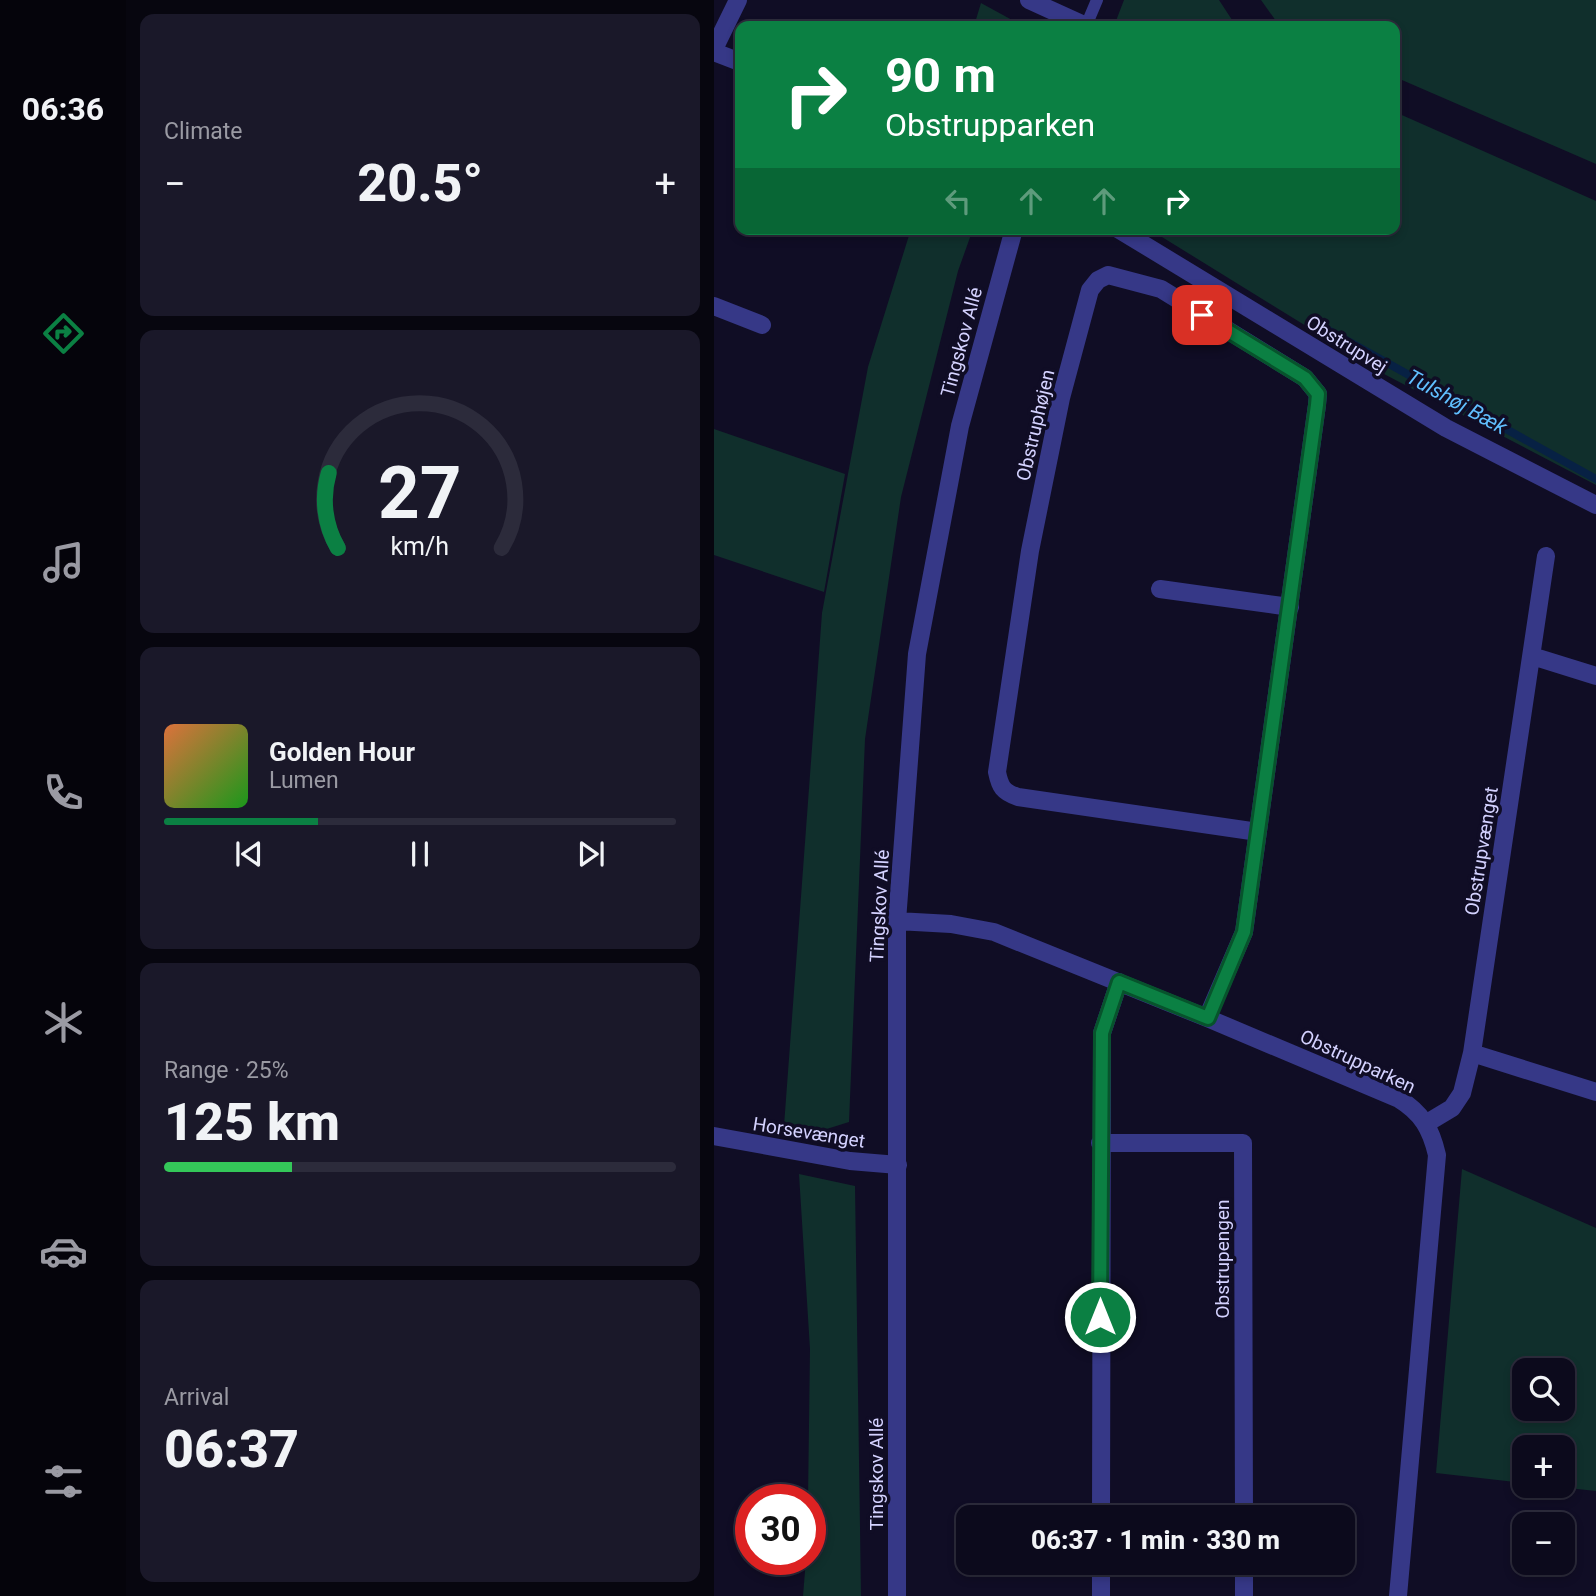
<!DOCTYPE html>
<html lang="en">
<head>
<meta charset="utf-8">
<style>
  body { margin:0; font-family:Roboto,sans-serif; background:#1a1829; color:#f1f3f6; height:100vh; display:flex; flex-direction:column; font-size:26px; white-space:nowrap }
  * { box-sizing:border-box; margin:0 }
  p { font-size:23px; color:#9a9aa3 }
  .icon { flex:none; width:38px; height:38px; fill:none; stroke:currentColor; stroke-width:2; stroke-linecap:round; stroke-linejoin:round }
  .map { position:relative; flex:1; overflow:hidden }
  .sheet { display:flex; flex-direction:column; gap:14px; padding:14px; background:#07060f; width:588px }
  .sheet>* { flex:none }
  .guide { position:absolute; left:21px; top:21px; width:665px; height:214px; border-radius:14px; box-shadow:0 4px 10px #0003,0 0 0 2px #2c2b3b; background:#0b8043; color:#fff; overflow:hidden }
  .buttons { position:absolute; left:798px; top:1358px; display:grid; gap:14px }
  .buttons a { display:grid; place-items:center; width:63px; height:63px; border-radius:14px; background:#0c0a1c; box-shadow:0 4px 10px #0003,0 0 0 2px #2c2b3b; font-size:35px }
  .speed { position:absolute; left:21px; top:1484px; display:flex; gap:14px; font-size:35px; font-weight:700; text-align:center }
  .speed>* { display:grid; place-content:center; width:91px; height:91px; border-radius:50%; background:#0c0a1c; box-shadow:0 4px 10px #0003,0 0 0 2px #2c2b3b; line-height:1 }
  .speed .limit { border:10px solid #d22; background:#fff; color:#111 }
  .pin { position:absolute; display:grid; place-items:center; width:60px; height:60px; color:#fff; margin:-30px; border-radius:14px; box-shadow:0 4px 10px #0006 }
  .me { position:absolute; width:77px; margin:-38px; rotate:0deg; stroke-linejoin:round; filter:drop-shadow(0 0 5px #0008) }
  .turn { display:flex; align-items:center; gap:24px; height:147px; padding:0 35px; font-size:32px }
  .turn .icon { width:91px; height:91px; stroke-width:2.5 }
  .turn b { display:block; font-size:49px; line-height:60px }
  .lanes { display:flex; align-items:center; height:66px; padding:0 35px; background:#0003; justify-content:center; gap:35px; direction:ltr }
  .lanes .off { opacity:.35 }
  .big { font-size:52px; font-weight:800; line-height:1.1 }
  .sheet .card { flex:1; display:flex; flex-direction:column; justify-content:center; gap:10px; min-width:0; padding:0 24px; border-radius:14px; background:#1a1829 }
  .sheet .dial { align-items:center; gap:0 }
  .dial svg { height:182px; overflow:visible; fill:none; stroke:#2c2b3b; stroke-width:7; stroke-linecap:round; text-anchor:middle }
  .dial text { fill:#f1f3f6; stroke:none }
  .song { display:flex; align-items:center; gap:21px }
  .cover { width:84px; height:84px; border-radius:10px; background:linear-gradient(135deg,hsl(20 70% 55%),hsl(120 70% 35%)) }
  .played { height:7px; border-radius:4px; background:linear-gradient(90deg,#0b8043 30%,#2c2b3b 30%) }
  .keys { display:flex; justify-content:space-around; direction:ltr }
  .heat { display:flex; justify-content:space-between; align-items:center; font-size:38px; direction:ltr }
  .charge { height:10px; border-radius:5px; background:linear-gradient(90deg,#34c759 25%,#2c2b3b 0) }
  .trip { position:absolute; left:242px; top:1505px; width:399px; height:70px; border-radius:14px; background:#0c0a1c; box-shadow:0 4px 10px #0003,0 0 0 2px #2c2b3b; font-weight:800; line-height:70px; text-align:center }
  main { display:flex; flex:1; min-height:0 }
  .tab-bar { display:flex; flex-direction:column; width:126px; justify-content:space-around; align-items:center; background:#05040b; color:#9a9aa3 }
  .tab-bar .icon { width:49px; height:49px }
  .tab-bar .selected { color:#0b8043 }
  .tab-bar b { font-size:32px; color:#f1f3f6 }
  .map>svg:first-child { display:block }
</style>
</head>
<body>
<main>
<nav class="tab-bar">
<b>06:36</b>
<svg class="icon selected" aria-label="directions" viewBox="0 0 24 24"><path d="M12 3l9 9-9 9-9-9zM9 14v-3h6M13 9l2 2-2 2"/></svg>
<svg class="icon" aria-label="music" viewBox="0 0 24 24"><path d="M9 18V5l10-2v13"/><circle cx="6" cy="18" r="3"/><circle cx="16" cy="16" r="3"/></svg>
<svg class="icon" aria-label="phone" viewBox="0 0 24 24"><path d="M5 4h4l2 5-3 2q2 4 5 5l2-3 5 2v4C11 20 4 13 5 4z"/></svg>
<svg class="icon" aria-label="climate" viewBox="0 0 24 24"><path d="M12 3v18M4 7l16 10M4 17L20 7"/></svg>
<svg class="icon" aria-label="car" viewBox="0 0 24 24"><path d="M5 17H2v-5l4-1 3-4h7l3 4 3 1v5h-3M9 17h6M6 11h13"/><circle cx="7" cy="17" r="2"/><circle cx="17" cy="17" r="2"/></svg>
<svg class="icon" aria-label="filters" viewBox="0 0 24 24"><path d="M4 7h16M4 17h16"/><circle cx="9" cy="7" r="2"/><circle cx="15" cy="17" r="2"/></svg>
</nav>
<section class="sheet">
<div class="card"><p>Climate</p>
<div class="heat"><a>−</a><b class="big">20.5°</b><a>+</a></div>
</div>
<div class="card dial"><svg viewBox="0 0 100 80">
<path d="M14 69A42 42 0 1 1 86 69"/>
<path d="M14 69A42 42 0 0 1 10 36" stroke="#0b8043"/>
<text x="50" y="56" font-size="32" font-weight="700">27</text>
<text x="50" y="72" font-size="11">km/h</text>
</svg></div>
<div class="card">
<div class="song"><i class="cover"></i><div><b>Golden Hour</b><p>Lumen</p></div></div>
<div class="played"></div>
<div class="keys"><svg class="icon" aria-label="previous" viewBox="0 0 24 24"><path d="M18 5L8 12l10 7zM5 5v14"/></svg><svg class="icon" aria-label="pause" viewBox="0 0 24 24"><path d="M8 5v14M16 5v14"/></svg><svg class="icon" aria-label="next" viewBox="0 0 24 24"><path d="M6 5l10 7-10 7zM19 5v14"/></svg></div>
</div>
<div class="card"><p>Range · 25%</p><b class="big">125 km</b><div class="charge"></div></div>
<div class="card"><p>Arrival</p><b class="big">06:37</b></div>
</section>
<div class="map">
<svg width="882" height="1596" viewBox="0 0 882 1596">
  <rect width="100%" height="100%" fill="#100d25"/>
  <path fill="#102f2c" fill-rule="evenodd" d="M410 0H505L522 26H400Z
    M547 0H882V164L681 77V26H571L562 21Z
    M267 3 309 26H310H260Z
    M681 112 882 201V485L670 374 435 229H681Z
    M197 229H259L244 271 187 497 151 739 135 1122 103 1132 70 1126 108 613 154 367Z
    M0 429 131 474 110 592 0 555Z
    M748 1169 882 1228V1491L835 1486H849V1447H810V1483L722 1473ZM849 1370V1409H810V1370Z
    M85 1174 141 1186 147 1596H89L92 1559H96V1500H94L96 1349Z"/>
  <g fill="none" stroke-linecap="round" stroke-linejoin="round">
    <path stroke="#072144" stroke-width="8" d="M605 325 882 479"/>
    <path stroke="#363887" stroke-width="12" d="M372 26 383 0"/>
    <path stroke="#363887" stroke-width="18" d="M315 0 372 26
      M0 49 24 0
      M0 52 26 62
      M404 229 732 428 882 505
      M0 306 48 325
      M446 589 576 607
      M818 656 882 676
      M183 921 237 924 280 932 493 1018 685 1099C708 1113 717 1129 723 1155L684 1596
      M493 1018 530 932 603 405 604 394 591 378 447 289 394 275 384 280 376 290 347 398 316 551 283 772C286 787 289 792 304 797L544 832
      M758 1053 832 556
      M713 1123 738 1108 748 1093 758 1053 882 1092
      M0 1136 136 1161 184 1165
      M386 1143H529L530 1517
      M387 1517 388 1033 405 982
      M387 1563V1596
      M530 1563V1596
      M183 1596V921L203 654 246 426 300 229"/>
  </g>
  <g fill="none" stroke-linecap="round" stroke-linejoin="round">
    <g stroke="#07532c" stroke-width="18">
      <path id="route" d="M386 1317 388 1033 405 982 494 1018 530 932 603 405 604 394 591 378 488 315"/>
    </g>
    <use href="#route" stroke="#0b8043" stroke-width="12"/>
  </g>
  <g text-anchor="middle" stroke-width="7" stroke-linejoin="round" paint-order="stroke">
    <g font-size="19" fill="#d4d2ff" stroke="#100d25">
      <text transform="translate(247 342) rotate(-75)" y="7">Tingskov Allé</text>
      <text transform="translate(633 344) rotate(32)" y="7">Obstrupvej</text>
      <text transform="translate(321 425) rotate(-77)" y="7">Obstruphøjen</text>
      <text transform="translate(767 851) rotate(-81)" y="7">Obstrupvænget</text>
      <text transform="translate(165 906) rotate(-87)" y="7">Tingskov Allé</text>
      <text transform="translate(644 1061) rotate(25)" y="7">Obstrupparken</text>
      <text transform="translate(95 1132) rotate(9)" y="7">Horsevænget</text>
      <text transform="translate(508 1259) rotate(-90)" y="7">Obstrupengen</text>
      <text transform="translate(162 1474) rotate(-90)" y="7">Tingskov Allé</text>
    </g>
    <g font-size="21" font-style="italic" fill="#60bfff" stroke="#100d25">
      <text transform="translate(743 402) rotate(29)" y="7">Tulshøj Bæk</text>
    </g>
  </g>
</svg>
<div class="buttons">
<a><svg class="icon" aria-label="search" viewBox="0 0 24 24"><circle cx="10" cy="10" r="6"/><path d="M15 15l6 6"/></svg></a>
<a>+</a>
<a>−</a>
</div>
<div class="speed"><div class="limit">30</div></div>
<div class="pin" style="left:488px;top:315px;background:#d93025"><svg class="icon" aria-label="arrive" viewBox="0 0 24 24"><path d="M6 21V4h12l-3 4 3 4H6"/></svg></div>
<svg class="me" style="left:386px;top:1317px" viewBox="-20 -20 40 40"><circle r="17" fill="#0b8043" stroke="#fff" stroke-width="3"/><path d="M0-11L8 9 0 5-8 9z" fill="#fff"/></svg>
<div class="trip">06:37 · 1 min · 330 m</div>
<div class="guide">
<div class="turn"><svg class="icon" aria-label="right" viewBox="0 0 24 24"><path d="M7 20v-9h11M14 6l5 5-5 5"/></svg><div><b>90 m</b>Obstrupparken</div></div>
<div class="lanes"><svg class="icon off" aria-label="left" viewBox="0 0 24 24"><path d="M17 20v-9H6M10 6l-5 5 5 5"/></svg><svg class="icon off" aria-label="ahead" viewBox="0 0 24 24"><path d="M12 20V5M6 11l6-6 6 6"/></svg><svg class="icon off" aria-label="ahead" viewBox="0 0 24 24"><path d="M12 20V5M6 11l6-6 6 6"/></svg><svg class="icon" aria-label="right" viewBox="0 0 24 24"><path d="M7 20v-9h11M14 6l5 5-5 5"/></svg></div>
</div>
</div>
</main>
</body>
</html>
